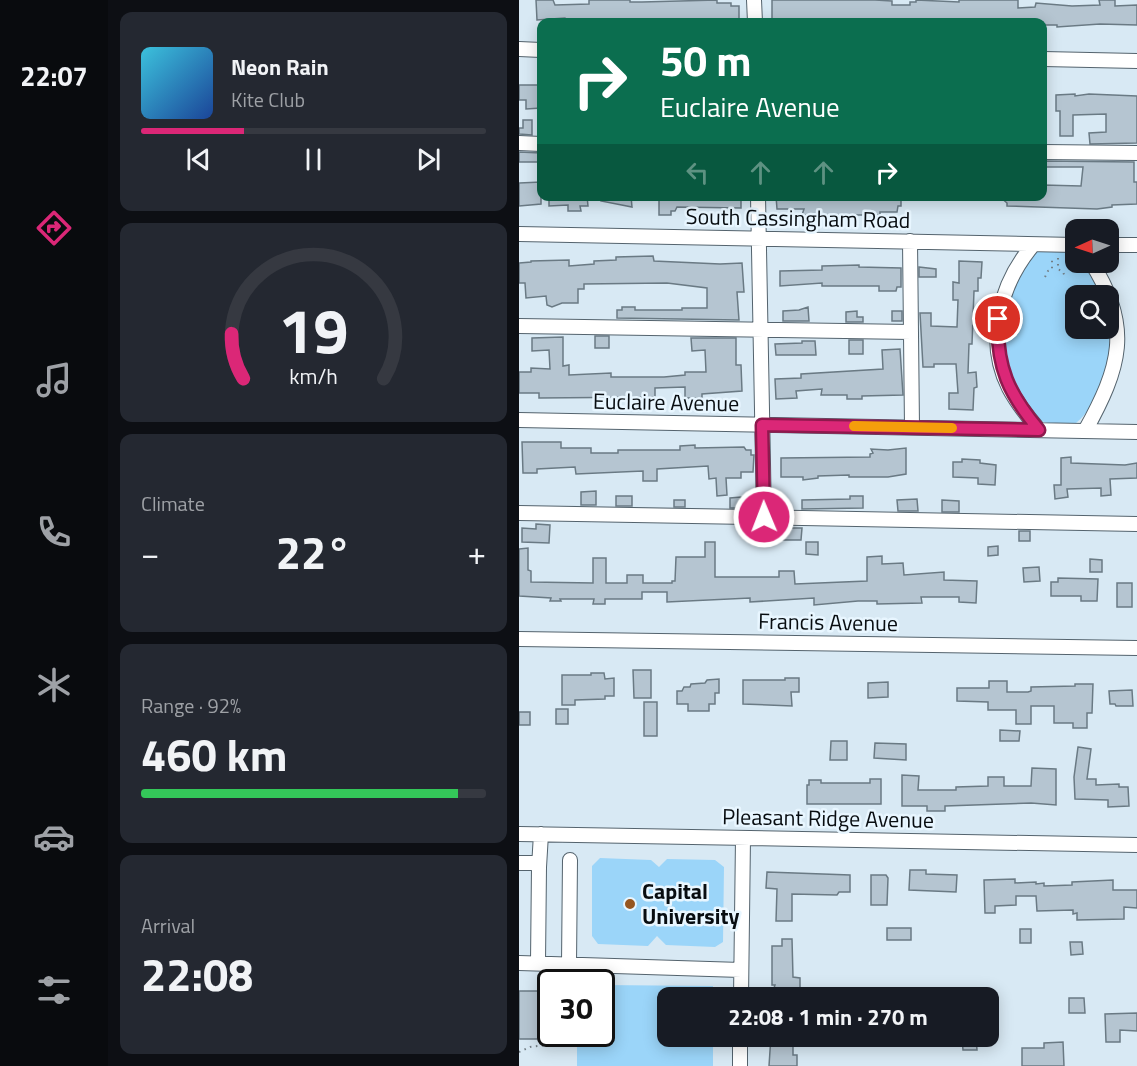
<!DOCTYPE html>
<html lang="en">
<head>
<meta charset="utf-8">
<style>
  body { margin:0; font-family:"Titillium Web",sans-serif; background:#242831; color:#f1f3f6; height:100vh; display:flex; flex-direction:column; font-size:22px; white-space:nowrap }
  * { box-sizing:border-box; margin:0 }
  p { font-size:20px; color:#9ea1a6 }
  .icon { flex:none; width:33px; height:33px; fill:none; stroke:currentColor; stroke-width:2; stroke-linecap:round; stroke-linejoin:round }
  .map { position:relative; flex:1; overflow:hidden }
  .sheet { display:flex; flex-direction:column; gap:12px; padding:12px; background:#0d0f14; width:411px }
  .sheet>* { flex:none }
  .top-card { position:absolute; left:18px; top:18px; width:510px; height:183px; border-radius:12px; box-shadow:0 3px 15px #0003; background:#0b6e4f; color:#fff; overflow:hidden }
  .needle { width:39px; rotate:267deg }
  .controls { position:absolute; left:546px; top:219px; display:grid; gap:12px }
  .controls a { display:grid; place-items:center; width:54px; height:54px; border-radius:12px; background:#171b24; box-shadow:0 3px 15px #0003; font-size:30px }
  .speed { position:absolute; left:18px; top:969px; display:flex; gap:12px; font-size:30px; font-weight:700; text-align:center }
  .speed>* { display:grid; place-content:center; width:78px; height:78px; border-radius:50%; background:#171b24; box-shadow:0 3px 15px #0003; line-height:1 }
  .speed .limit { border:3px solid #111; border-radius:9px; background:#fff; color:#111 }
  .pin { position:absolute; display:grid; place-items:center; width:51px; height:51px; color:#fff; margin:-26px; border:3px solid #fff; border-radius:50%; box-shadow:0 2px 6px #0007 }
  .me { position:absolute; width:66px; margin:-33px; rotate:359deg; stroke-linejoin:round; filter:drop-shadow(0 0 4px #0008) }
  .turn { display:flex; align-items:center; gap:21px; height:126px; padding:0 24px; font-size:27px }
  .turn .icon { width:78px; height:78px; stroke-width:2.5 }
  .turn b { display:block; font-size:42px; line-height:51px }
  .lanes { display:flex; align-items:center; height:57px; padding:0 24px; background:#0003; justify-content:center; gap:30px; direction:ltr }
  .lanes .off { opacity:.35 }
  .big { font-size:45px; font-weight:700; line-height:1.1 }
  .sheet .tile { flex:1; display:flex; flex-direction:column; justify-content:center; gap:9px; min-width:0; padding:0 21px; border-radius:12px; background:#242831 }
  .sheet .dial { align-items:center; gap:0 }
  .dial svg { height:156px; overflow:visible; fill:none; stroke:#363941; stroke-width:7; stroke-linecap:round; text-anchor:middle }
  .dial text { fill:#f1f3f6; stroke:none }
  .song { display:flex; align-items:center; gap:18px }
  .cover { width:72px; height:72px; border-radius:9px; background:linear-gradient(135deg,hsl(190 70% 55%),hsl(220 70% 35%)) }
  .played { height:6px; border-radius:3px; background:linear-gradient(90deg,#db2777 30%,#363941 30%) }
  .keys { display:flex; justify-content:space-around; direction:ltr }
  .heat { display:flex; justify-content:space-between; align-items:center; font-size:33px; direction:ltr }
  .charge { height:9px; border-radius:4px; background:linear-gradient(90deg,#34c759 92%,#363941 0) }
  .trip { position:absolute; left:138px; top:987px; width:342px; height:60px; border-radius:12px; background:#171b24; box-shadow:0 3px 15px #0003; font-weight:700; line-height:60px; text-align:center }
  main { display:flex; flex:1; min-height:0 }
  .tab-bar { display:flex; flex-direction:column; width:108px; justify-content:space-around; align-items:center; background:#090b0e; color:#9ea1a6 }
  .tab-bar .icon { width:42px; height:42px }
  .tab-bar .on { color:#db2777 }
  .tab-bar b { font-size:27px; color:#f1f3f6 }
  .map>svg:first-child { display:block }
</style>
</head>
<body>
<main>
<nav class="tab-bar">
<b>22:07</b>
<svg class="icon on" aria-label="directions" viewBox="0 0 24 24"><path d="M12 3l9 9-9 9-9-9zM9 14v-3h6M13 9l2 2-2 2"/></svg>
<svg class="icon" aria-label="music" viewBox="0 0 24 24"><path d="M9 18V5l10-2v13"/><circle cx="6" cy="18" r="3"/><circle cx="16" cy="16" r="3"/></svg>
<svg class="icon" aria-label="phone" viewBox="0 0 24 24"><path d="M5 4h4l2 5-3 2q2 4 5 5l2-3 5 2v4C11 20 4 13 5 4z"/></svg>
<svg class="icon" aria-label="climate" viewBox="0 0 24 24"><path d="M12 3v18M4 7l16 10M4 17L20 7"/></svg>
<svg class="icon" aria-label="car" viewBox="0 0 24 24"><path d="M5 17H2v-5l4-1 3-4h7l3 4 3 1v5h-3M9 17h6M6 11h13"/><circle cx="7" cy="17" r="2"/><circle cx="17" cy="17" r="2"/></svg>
<svg class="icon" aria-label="filters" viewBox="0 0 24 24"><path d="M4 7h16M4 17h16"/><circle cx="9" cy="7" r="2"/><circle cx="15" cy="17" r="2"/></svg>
</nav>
<section class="sheet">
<div class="tile">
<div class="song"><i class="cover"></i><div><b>Neon Rain</b><p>Kite Club</p></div></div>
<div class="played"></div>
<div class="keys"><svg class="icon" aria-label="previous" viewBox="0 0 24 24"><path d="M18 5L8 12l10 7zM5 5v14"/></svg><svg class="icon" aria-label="pause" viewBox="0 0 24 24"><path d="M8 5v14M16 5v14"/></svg><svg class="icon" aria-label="next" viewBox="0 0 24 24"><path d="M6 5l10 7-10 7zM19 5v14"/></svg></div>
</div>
<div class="tile dial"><svg viewBox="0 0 100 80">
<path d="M14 69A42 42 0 1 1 86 69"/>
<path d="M14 69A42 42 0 0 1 8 46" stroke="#db2777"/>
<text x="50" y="56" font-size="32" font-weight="700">19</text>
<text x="50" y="72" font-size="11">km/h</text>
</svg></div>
<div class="tile"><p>Climate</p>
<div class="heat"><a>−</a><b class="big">22°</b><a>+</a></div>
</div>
<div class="tile"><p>Range · 92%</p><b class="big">460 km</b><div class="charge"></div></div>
<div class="tile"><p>Arrival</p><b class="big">22:08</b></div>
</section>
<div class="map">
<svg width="618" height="1066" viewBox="0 0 618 1066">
  <rect width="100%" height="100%" fill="#d8e9f4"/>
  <path fill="#9bd5f9" d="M519 251H551L556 255V262H563L573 276 583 295 556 296V328H590V318V321C593 357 586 398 557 423 548 423 533 425 525 422 517 419 511 408 506 402 481 367 481 324 496 286 501 273 508 260 519 251Z
    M81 858 132 860 140 867 148 859 196 860 205 867 204 942 196 947 147 945 138 936 129 946 79 944 73 936V866Z
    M83 985 194 986V997L148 998V1036L194 1037V1066H58V1034H82Z"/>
  <path fill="#b5c5d1" stroke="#6a7a84" stroke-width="1.5" d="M17 0H34L36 5 70 4V0H111V2H123L198 0V3H212V6H220V22H140L139 20 102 19 48 22 46 18 18 20Z
    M253 0H356L373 1V5H391V2H397V0L440 2V0H499V8L516 7 517 3 553 6 581 5 580 0H596V6L618 5V25L581 24 538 27V25H524V22H448V21L362 22V21H320V19H293L288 22H253Z
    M0 85H22V108L7 109V100H0Z
    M556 94V96L570 94 618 96V143L571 144 570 133 587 132V114L554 115V136H541V111H537V95Z
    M4 120H13V135L0 134V128H4Z
    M0 152 22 153V162H0Z
    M524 161 615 162V182H618V204L593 205V207L578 209 488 206V203L480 196H524V185L562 186 564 167H524Z
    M22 182V204L0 206V183Z
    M30 196H68L69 206H61L62 211H49V205L30 206Z
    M83 196H112L113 207 82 201Z
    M140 196H222V208L158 207 156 211H152V215H140Z
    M257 196H382V206H379L378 212H361V215H283L285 209H258Z
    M134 256 135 261 201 264 223 263 225 292H218L220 320 98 318V310H103V307H116V310H163V308H188V288L148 283 65 284V289H59V303H43L33 307 28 305 27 296 7 298 6 283H0V263L12 262V261L50 260V266L75 264V261L97 260V257Z
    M440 261 463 262 462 278H459V291H455L453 344H450L449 373 457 372 458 387 455 388 454 410 430 409V393H439L437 364H415V367H404L401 313H412V326L438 327 439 300H434V282L440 283Z
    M340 265V267L382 268V287H378L377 291H360V286H303V283L261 286V271L303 270V266Z
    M400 267 417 269V277H400Z
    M289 307 290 321H264V311L280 310Z
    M338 311V317H344V322H327V312Z
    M373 311H383V321H373Z
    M76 336H90V348H76Z
    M44 337V366L50 365V375L92 373V377H145L166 375V372H187L186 350 173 351 172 338H217V365H222L223 391 183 394V398H166V387L136 388V397L20 398V393H0V372H12V368L31 369 30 350 13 351V338Z
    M330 340H344V354H330Z
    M283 341H296L297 355H257L256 344 283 343Z
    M381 349 384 395 343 396V399H328V395H302L303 389 277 391 278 398 257 399 256 379 282 378V374L364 369 363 350Z
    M3 442H42V448H72V453H99V450H161V446L176 445V448L225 447 227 450H232V455H235L234 472H222V478H207L208 495 198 496 197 478 190 479 189 466 138 469V481H124V471L57 474 56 467 18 469V473H4Z
    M387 448V474L369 477H330V475L299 476V478L284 480V477H262V458L351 457V454L354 453 352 449 369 450Z
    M552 457V463L606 465 618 463V478L591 479 592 495 582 496V488L548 489 549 497 536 499 535 485H542V458Z
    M443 459 461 460V463L477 465 476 485 459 484V478L434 477V462H443Z
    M77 491V505H62V492Z
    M97 496H113V506H97Z
    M331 496H344V508L283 509V500L331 499Z
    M222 497 224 508H211V498Z
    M398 499 399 511H379L378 500Z
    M155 500H166V507H155Z
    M423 500 440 501V512H423Z
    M17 524 31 525 30 543 3 542V528L17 529Z
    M264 528H283L282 540H264Z
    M500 531H511V541H500Z
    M186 542H196V577H260V571H275L276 584 348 581V557L363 556V564L384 563 385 575 425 572V580L458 581 457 603 440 602V597H402L403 603 358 604V601H339L295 605V598L231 602V598L148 602V592H123V599H86V604H74L75 599H41L42 601H31L32 598 0 596V549L9 548V570L12 571V582L74 583V558H87V583H108V575H124V583H153V581H156L157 557H186Z
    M287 542H299V555L287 554Z
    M479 546V555L469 556V547Z
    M571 559 583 560V572H571Z
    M520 567 521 581 505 582 504 568Z
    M539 578 579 579 578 601H562V596H532V582H539Z
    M598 583H613V607H598Z
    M114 670H132V698H115Z
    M72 673H85L86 679 95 678V696H86V699L56 700V705H43V675H72Z
    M266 678H280V692H272L273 706 224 704V680H266Z
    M200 679V693H196V704H190V711H169V704H158V691H163L165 687H171L172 684 186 683 188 680Z
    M470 681H488V692H509L512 691V687L556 686V684H574L573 713H568V728H554V723H535V706H512V724H497V710H469V702L438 701V688H470Z
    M369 682V697L349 698V683Z
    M613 690 614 706H597L596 704H591L590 691Z
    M125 702H138V736H125Z
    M37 709H49V724H37Z
    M0 712H11V725H0Z
    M481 730 501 731 500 741H481Z
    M312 741H328V760H311Z
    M356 743 387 744V760L355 758Z
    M559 747 572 749 568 779H577V785L600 784V787H609L610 806 589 807V800L556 799 555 777Z
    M513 768 537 769V805L512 803 426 806V811H408V806H383V775L400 776 399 790H437V787L469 786V777H485V786H512Z
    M351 779H362V804H288V785H290V780H302V783H351Z
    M391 870H407V874L438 875 437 892 390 890Z
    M248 872 331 875V892H320L318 895 273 894V921H257L258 889 247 888Z
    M352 875H367L369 878 368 905H352Z
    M496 879V883L517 882V884L525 883V886L553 885V882L594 880V890H618V908L605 907V919L558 920V913L554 914V910L518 911 517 896H497V905L476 906V913H466L465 880Z
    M368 928H392V940H368Z
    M501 929H512V943H501Z
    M263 939H273L274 977 281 978V990L255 988 256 985H253V946H263Z
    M551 942H563L564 954 552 955Z
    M0 991H23V1039H0Z
    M550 998H565L566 1013H550Z
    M618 1013V1031L601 1030V1042H587L586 1014Z
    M252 1036H274V1055H278V1066H250Z
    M457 1037 458 1050H444L443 1038Z
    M544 1042 545 1066H503V1048H525V1043Z"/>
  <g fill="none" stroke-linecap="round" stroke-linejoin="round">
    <g stroke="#54636d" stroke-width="16">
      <path id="minor" d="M235 0 236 22
        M0 49 22 50
        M524 59 618 61
        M0 143 22 144
        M524 152 618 153
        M239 196 245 517
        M0 234 556 245
        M391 241 393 427
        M514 245C481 284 466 340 490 388 498 403 509 417 520 430
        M590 245H618
        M0 326 392 332
        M0 420 618 432
        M566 431C601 368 614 327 572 262
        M0 513 618 524
        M0 639 618 648
        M0 834 618 845
        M0 863H15L20 867 19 962
        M20 867 22 834
        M0 963 222 970
        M50 964 51 860
        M222 998 224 838
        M221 1066V1036"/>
    </g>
    <path stroke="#747f86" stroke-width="2" stroke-dasharray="1.5 4.5" stroke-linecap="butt" d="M539 258V269L544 272 546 277
      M526 277 529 271 533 269V258
      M0 1052 11 1047 27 1045 28 977"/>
    <use href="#minor" stroke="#fff" stroke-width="14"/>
  </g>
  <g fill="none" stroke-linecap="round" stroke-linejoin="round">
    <g stroke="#8e194d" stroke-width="15">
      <path id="route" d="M245 517 243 425 520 430C490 394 477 367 479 319"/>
    </g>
    <use href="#route" stroke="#db2777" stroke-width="10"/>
    <path stroke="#f59e0b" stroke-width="10" d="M335 426 433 428"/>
  </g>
  <circle fill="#965620" stroke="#e8f6ff" stroke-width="2" cx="111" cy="904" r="6"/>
  <g text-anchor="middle" stroke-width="5" stroke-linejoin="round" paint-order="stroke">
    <g font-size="22" fill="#080d11" stroke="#e8f6ff">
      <text transform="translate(279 218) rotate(1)" y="8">South Cassingham Road</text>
      <text transform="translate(147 402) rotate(1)" y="8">Euclaire Avenue</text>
      <text transform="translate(309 622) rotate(1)" y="8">Francis Avenue</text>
      <text transform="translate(309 818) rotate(1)" y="8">Pleasant Ridge Avenue</text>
    </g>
    <g font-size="22" font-weight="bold" fill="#080d11" stroke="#e8f6ff" text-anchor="start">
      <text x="123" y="899">Capital<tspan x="123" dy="25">University</tspan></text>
    </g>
  </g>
</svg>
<div class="controls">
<a><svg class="needle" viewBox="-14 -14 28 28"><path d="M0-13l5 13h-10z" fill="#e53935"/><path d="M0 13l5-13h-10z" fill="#9ea1a6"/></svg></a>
<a><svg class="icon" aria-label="search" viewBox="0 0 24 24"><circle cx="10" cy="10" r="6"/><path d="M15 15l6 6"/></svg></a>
</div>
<div class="speed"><div class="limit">30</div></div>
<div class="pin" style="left:479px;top:319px;background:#d93025"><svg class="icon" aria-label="arrive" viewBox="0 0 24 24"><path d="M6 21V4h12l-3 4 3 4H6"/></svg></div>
<svg class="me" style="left:245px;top:517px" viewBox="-20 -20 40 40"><circle r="17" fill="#db2777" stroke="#fff" stroke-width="3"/><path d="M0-11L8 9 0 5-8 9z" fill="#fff"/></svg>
<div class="trip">22:08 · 1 min · 270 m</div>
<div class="top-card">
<div class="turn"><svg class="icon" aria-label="right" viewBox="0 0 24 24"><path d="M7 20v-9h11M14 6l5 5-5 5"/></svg><div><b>50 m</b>Euclaire Avenue</div></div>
<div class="lanes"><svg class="icon off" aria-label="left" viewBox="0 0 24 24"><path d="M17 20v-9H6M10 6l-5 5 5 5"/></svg><svg class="icon off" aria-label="ahead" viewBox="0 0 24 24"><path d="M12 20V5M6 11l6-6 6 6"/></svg><svg class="icon off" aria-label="ahead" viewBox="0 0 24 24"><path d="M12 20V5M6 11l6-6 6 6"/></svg><svg class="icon" aria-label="right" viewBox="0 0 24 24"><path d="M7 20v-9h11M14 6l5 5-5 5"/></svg></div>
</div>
</div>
</main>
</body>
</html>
